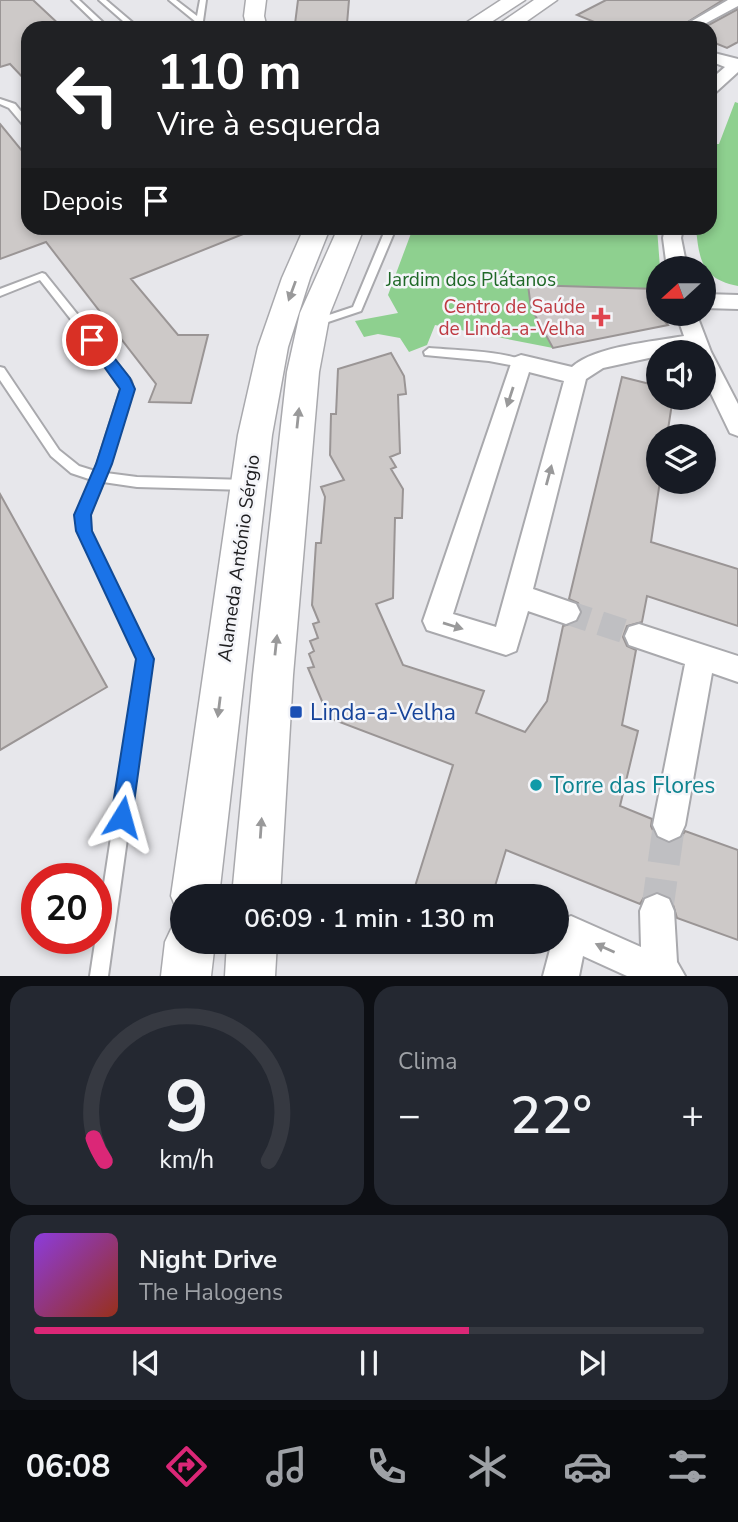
<!DOCTYPE html>
<html lang="pt">
<head>
<meta charset="utf-8">
<style>
  body { margin:0; font-family:"Nunito Sans",sans-serif; background:#242831; color:#f1f3f6; height:100vh; display:flex; flex-direction:column; font-size:26px; white-space:nowrap }
  * { box-sizing:border-box; margin:0 }
  p { font-size:23px; color:#9ea1a6 }
  .icon { flex:none; width:38px; height:38px; fill:none; stroke:currentColor; stroke-width:2; stroke-linecap:round; stroke-linejoin:round }
  .map { position:relative; height:976px; overflow:hidden }
  .details { display:flex; flex-direction:column; gap:10px; padding:10px; background:#0d0f14; flex:1 }
  .details>* { flex:none }
  .hud { position:absolute; left:21px; top:21px; width:696px; height:214px; border-radius:21px; box-shadow:0 4px 10px #0003; background:#202124; color:#fff; overflow:hidden }
  .needle { width:46px; rotate:249deg }
  .fabs { position:absolute; left:646px; top:256px; display:grid; gap:14px }
  .fabs a { display:grid; place-items:center; width:70px; height:70px; border-radius:50%; background:#171b24; box-shadow:0 4px 10px #0003; font-size:35px }
  .speed { position:absolute; left:21px; top:863px; display:flex; gap:14px; font-size:35px; font-weight:700; text-align:center }
  .speed>* { display:grid; place-content:center; width:91px; height:91px; border-radius:50%; background:#171b24; box-shadow:0 4px 10px #0003; line-height:1 }
  .speed .limit { border:10px solid #d22; background:#fff; color:#111 }
  .pin { position:absolute; display:grid; place-items:center; width:60px; height:60px; color:#fff; margin:-30px; border:4px solid #fff; border-radius:50%; box-shadow:0 2px 7px #0007 }
  .me { position:absolute; width:77px; margin:-38px; rotate:8deg; stroke-linejoin:round; filter:drop-shadow(0 0 5px #0008) }
  .turn { display:flex; align-items:center; gap:24px; height:147px; padding:0 21px; font-size:32px }
  .turn .icon { width:91px; height:91px; stroke-width:2.5 }
  .turn b { display:block; font-size:49px; line-height:60px }
  .then { display:flex; align-items:center; height:66px; padding:0 21px; background:#0003; gap:14px; font-size:26px }
  .big { font-size:52px; font-weight:600; line-height:1.1 }
  .details .card { flex:1; display:flex; flex-direction:column; justify-content:center; gap:10px; min-width:0; padding:0 24px; border-radius:21px; background:#242831 }
  .details .dial { align-items:center; gap:0 }
  .dial svg { height:182px; overflow:visible; fill:none; stroke:#363941; stroke-width:7; stroke-linecap:round; text-anchor:middle }
  .dial text { fill:#f1f3f6; stroke:none }
  .song { display:flex; align-items:center; gap:21px }
  .cover { width:84px; height:84px; border-radius:10px; background:linear-gradient(135deg,hsl(270 70% 55%),hsl(10 70% 35%)) }
  .played { height:7px; border-radius:4px; background:linear-gradient(90deg,#db2777 65%,#363941 65%) }
  .keys { display:flex; justify-content:space-around; direction:ltr }
  .heat { display:flex; justify-content:space-between; align-items:center; font-size:38px; direction:ltr }
  .details .tiles { flex:1; display:grid; gap:10px; grid-template-columns:1fr 1fr }
  .card:last-child { grid-column:span 2 }
  .trip { position:absolute; left:170px; top:884px; width:399px; height:70px; border-radius:35px; background:#171b24; box-shadow:0 4px 10px #0003; font-weight:600; line-height:70px; text-align:center }
  .menu { display:flex; height:112px; justify-content:space-around; align-items:center; background:#090b0e; color:#9ea1a6 }
  .menu .icon { width:49px; height:49px }
  .menu .selected { color:#db2777 }
  .menu b { font-size:32px; color:#f1f3f6 }
  .map>svg:first-child { display:block }
</style>
</head>
<body>
<div class="map">
<svg width="738" height="976" viewBox="0 0 738 976">
  <rect width="100%" height="100%" fill="#e7e7eb"/>
  <path fill="#8ed08f" d="M735 102 738 103V286C702 279 699 260 696 228H710L711 144H719Z
    M413 228H657L660 268H658V289L528 285 531 308 553 348 435 325 427 345 409 352 400 338 378 334 364 337 355 321 398 313 388 295Z"/>
  <path fill="#cdc9c8" stroke="#9a9595" stroke-width="2" d="M0 0H33L63 28H28V83L10 64 0 67Z
    M298 0H349L347 24H295Z
    M606 0H723L678 28H609L577 15Z
    M738 9V42L727 48 710 41V28H703Z
    M0 124 28 158V228H258L131 279 178 335H208L191 403 149 402 156 384 46 242 0 259Z
    M528 285 658 289V313H668L671 316 662 318 668 325 553 348 531 308Z
    M391 353 404 376 406 394 398 395 400 453 390 457 396 467 391 469 403 489 402 518H395L393 598 376 604 403 665 484 691 476 713 525 732 547 701 563 626 577 622 582 613 578 603 569 599 622 377 658 386V397H673L667 436H658V481H660L651 542 738 569V626L647 596 642 622 627 626 623 637 627 646 636 650 622 725 638 731 620 806 652 819 651 826 656 837 668 843 681 838 685 831 738 850V940L677 918 671 898 658 892 644 897 640 904 506 850 492 896H412L453 765 329 718 308 668 314 667 309 654 314 651 310 641 318 638 313 624 319 622 312 605 316 543H321L325 497 321 487 344 480 330 455 331 414H336L338 369Z
    M0 494 107 687 0 750Z"/>
  <g fill="none" stroke-linecap="round" stroke-linejoin="round">
    <path stroke="#bfbfc2" stroke-width="24" stroke-dasharray="24 12" stroke-linecap="butt" d="M566 612 639 636"/>
    <path stroke="#bfbfc2" stroke-width="32" stroke-dasharray="32 16" stroke-linecap="butt" d="M657 911 669 825"/>
    <g stroke="#a9a9ad" stroke-width="4">
      <path id="lane" d="M72 0H79L109 28H101Z
        M99 0H106L139 28H131Z
        M169 0H176L197 16 200 0H206L202 28H194L196 22Z
        M0 99 15 104 28 120V127H25L9 108 0 104Z
        M386 228H396L361 311 319 325H311V321L353 307Z
        M42 273 45 274 131 381 133 389 106 473 137 477 247 480 251 482 253 485 251 488 247 490 137 487 103 482 89 515 90 531 152 659 108 976H90L138 659 78 531 77 515 92 480 71 473 51 456 0 380V367L4 368 59 450 79 466 95 471 121 389 120 382 40 280 0 296V289Z
        M429 348C450 350 513 351 526 363L521 367 489 361 425 355 424 352Z"/>
    </g>
    <g stroke="#a9a9ad" stroke-width="4">
      <path id="street" d="M728 0H738V6L697 28H680Z
        M710 52 738 59V72L716 92 710 94V80L725 67 710 61Z
        M665 228H683L681 238 687 268H667L663 238Z
        M704 294 738 295V309L704 308Z
        M676 313H696L711 352 738 404V436L730 433 704 379V352L688 350 658 352V356L603 368 586 379 533 589 576 604 580 612 576 620 566 624 528 611 516 651 506 655 427 630 423 621 513 358 521 355 572 367C595 346 653 342 684 336ZM529 372 564 381 496 627 453 614Z
        M639 624 738 656V682L712 673 685 825 680 836 669 841 658 836 653 825 685 664 629 645 625 636 629 627Z
        M657 894 669 899 674 911 677 962 685 976H627L583 956 579 976H543L552 942H556L559 921 571 916 641 947 640 911 645 899Z"/>
    </g>
    <g stroke="#a9a9ad" stroke-width="3">
      <path id="secondary" d="M246 0H266L264 16 267 28H247L244 16Z
        M501 0H525L482 28H458Z
        M534 0H557L517 28H493Z
        M304 228H330L310 278 288 347 272 435 219 896H182V915L178 913 171 896 238 435 258 347 282 278Z
        M338 228H364L330 313 319 372 293 675 280 896H232L253 675 287 372 300 313Z
        M182 921V942H215L211 976H161L165 942 173 925Z
        M227 942H277L275 976H225Z"/>
    </g>
    <use href="#lane" fill="#fff" fill-rule="evenodd"/>
    <use href="#street" fill="#fff" fill-rule="evenodd"/>
    <use href="#secondary" fill="#fff" fill-rule="evenodd"/>
  </g>
  <defs><path id="oneway-solid" d="M-6-.8H1V-3.2L6.5 0L1 3.2V.8H-6Z" transform="scale(1.75)"/></defs>
  <g fill="#99999a">
    <use href="#oneway-solid" transform="translate(292 291) rotate(110)"/>
    <use href="#oneway-solid" transform="translate(510 397) rotate(108)"/>
    <use href="#oneway-solid" transform="translate(298 418) rotate(-84)"/>
    <use href="#oneway-solid" transform="translate(549 475) rotate(-75)"/>
    <use href="#oneway-solid" transform="translate(453 626) rotate(17)"/>
    <use href="#oneway-solid" transform="translate(276 645) rotate(-84)"/>
    <use href="#oneway-solid" transform="translate(219 707) rotate(97)"/>
    <use href="#oneway-solid" transform="translate(261 828) rotate(-86)"/>
    <use href="#oneway-solid" transform="translate(605 948) rotate(-156)"/>
  </g>
  <path fill="#1a73e8" stroke="#114b97" stroke-width="2" d="M92 335 97 336 130 378 135 389 112 464 91 515 92 531 154 659 132 817 129 825 122 828 114 825 111 817 136 659 76 531 74 515 96 464 120 389 85 340Z"/>
  <path fill="#e0444e" stroke="#f4f5f9" stroke-width="2.5" d="M597.5 306.5h7v7h7v7h-7v7h-7v-7h-7v-7h7z"/>
  <rect fill="#1a4fb4" stroke="#f4f5f9" stroke-width="2.5" x="289" y="705" width="14" height="14" rx="3.5"/>
  <circle fill="#0f9aa8" stroke="#f4f5f9" stroke-width="2.5" cx="536" cy="785" r="7"/>
  <g text-anchor="middle" stroke-width="5" stroke-linejoin="round" paint-order="stroke">
    <g font-size="19" fill="#1f6827" stroke="#f4f5f9">
      <text x="471" y="286">Jardim dos Plátanos</text>
    </g>
    <g font-size="19" fill="#be3a42" stroke="#f4f5f9" text-anchor="end">
      <text x="585" y="313">Centro de Saúde<tspan x="585" dy="22">de Linda-a-Velha</tspan></text>
    </g>
    <g font-size="19" fill="#1d1d1f" stroke="#f4f5f9">
      <text transform="translate(238 558) rotate(-82)" y="7">Alameda António Sérgio</text>
    </g>
    <g font-size="23" fill="#164399" stroke="#f4f5f9" text-anchor="start">
      <text x="310" y="720">Linda-a-Velha</text>
    </g>
    <g font-size="23" fill="#0d838f" stroke="#f4f5f9" text-anchor="start">
      <text x="550" y="793">Torre das Flores</text>
    </g>
  </g>
</svg>
<div class="fabs">
<a><svg class="needle" viewBox="-14 -14 28 28"><path d="M0-13l5 13h-10z" fill="#e53935"/><path d="M0 13l5-13h-10z" fill="#9ea1a6"/></svg></a>
<a><svg class="icon" aria-label="sound" viewBox="0 0 24 24"><path d="M4 9h4l5-4v14l-5-4H4zM17 9q2 3 0 6"/></svg></a>
<a><svg class="icon" aria-label="layers" viewBox="0 0 24 24"><path d="M12 4l9 5-9 5-9-5zM3 14l9 5 9-5"/></svg></a>
</div>
<div class="speed"><div class="limit">20</div></div>
<div class="pin" style="left:92px;top:340px;background:#d93025"><svg class="icon" aria-label="arrive" viewBox="0 0 24 24"><path d="M6 21V4h12l-3 4 3 4H6"/></svg></div>
<svg class="me" style="left:122px;top:817px" viewBox="-20 -20 40 40"><path d="M0-17L14 15 0 8-14 15z" fill="#1a73e8" stroke="#fff" stroke-width="4"/></svg>
<div class="trip">06:09 · 1 min · 130 m</div>
<div class="hud">
<div class="turn"><svg class="icon" aria-label="left" viewBox="0 0 24 24"><path d="M17 20v-9H6M10 6l-5 5 5 5"/></svg><div><b>110 m</b>Vire à esquerda</div></div>
<div class="then">Depois<svg class="icon" aria-label="arrive" viewBox="0 0 24 24"><path d="M6 21V4h12l-3 4 3 4H6"/></svg></div>
</div>
</div>
<section class="details">
<div class="tiles">
<div class="card dial"><svg viewBox="0 0 100 80">
<path d="M14 69A42 42 0 1 1 86 69"/>
<path d="M14 69A42 42 0 0 1 9 59" stroke="#db2777"/>
<text x="50" y="56" font-size="32" font-weight="700">9</text>
<text x="50" y="72" font-size="11">km/h</text>
</svg></div>
<div class="card"><p>Clima</p>
<div class="heat"><a>−</a><b class="big">22°</b><a>+</a></div>
</div>
<div class="card">
<div class="song"><i class="cover"></i><div><b>Night Drive</b><p>The Halogens</p></div></div>
<div class="played"></div>
<div class="keys"><svg class="icon" aria-label="previous" viewBox="0 0 24 24"><path d="M18 5L8 12l10 7zM5 5v14"/></svg><svg class="icon" aria-label="pause" viewBox="0 0 24 24"><path d="M8 5v14M16 5v14"/></svg><svg class="icon" aria-label="next" viewBox="0 0 24 24"><path d="M6 5l10 7-10 7zM19 5v14"/></svg></div>
</div>
</div>
</section>
<nav class="menu">
<b>06:08</b>
<svg class="icon selected" aria-label="directions" viewBox="0 0 24 24"><path d="M12 3l9 9-9 9-9-9zM9 14v-3h6M13 9l2 2-2 2"/></svg>
<svg class="icon" aria-label="music" viewBox="0 0 24 24"><path d="M9 18V5l10-2v13"/><circle cx="6" cy="18" r="3"/><circle cx="16" cy="16" r="3"/></svg>
<svg class="icon" aria-label="phone" viewBox="0 0 24 24"><path d="M5 4h4l2 5-3 2q2 4 5 5l2-3 5 2v4C11 20 4 13 5 4z"/></svg>
<svg class="icon" aria-label="climate" viewBox="0 0 24 24"><path d="M12 3v18M4 7l16 10M4 17L20 7"/></svg>
<svg class="icon" aria-label="car" viewBox="0 0 24 24"><path d="M5 17H2v-5l4-1 3-4h7l3 4 3 1v5h-3M9 17h6M6 11h13"/><circle cx="7" cy="17" r="2"/><circle cx="17" cy="17" r="2"/></svg>
<svg class="icon" aria-label="filters" viewBox="0 0 24 24"><path d="M4 7h16M4 17h16"/><circle cx="9" cy="7" r="2"/><circle cx="15" cy="17" r="2"/></svg>
</nav>
</body>
</html>
